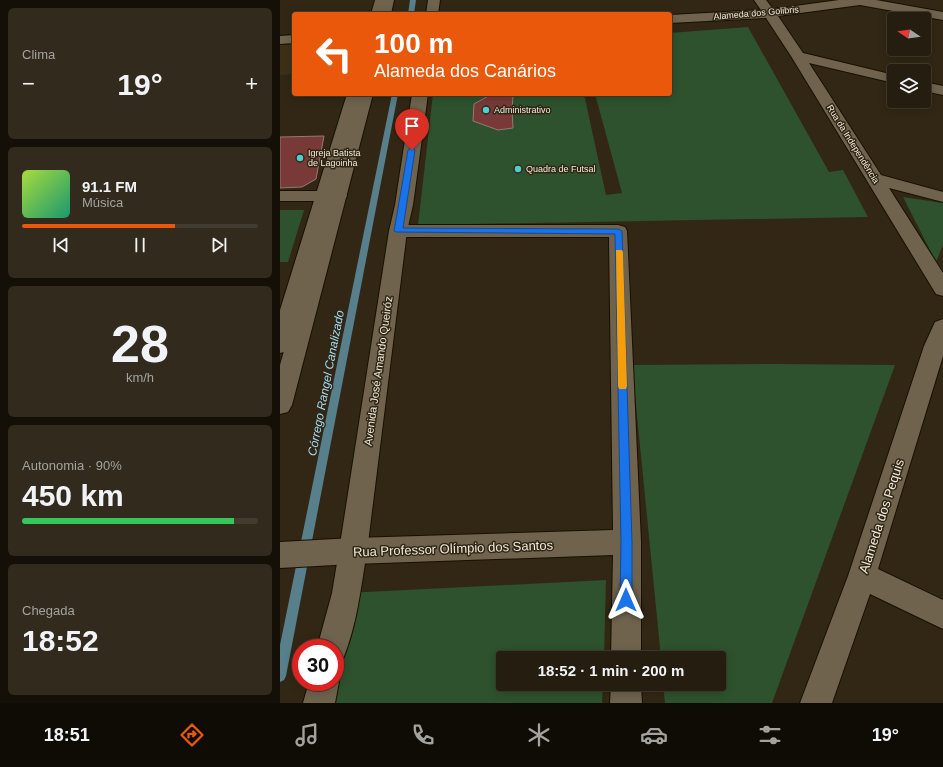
<!DOCTYPE html>
<html lang="pt">
<head>
<meta charset="utf-8">
<style>
  body { margin:0; font-family:Helvetica,sans-serif; background:#312a1d; color:#f1f3f6; height:100vh; display:flex; flex-direction:column; font-size:15px; white-space:nowrap }
  * { box-sizing:border-box; margin:0 }
  p { font-size:13px; color:#a3a29e }
  .icon { flex:none; width:22px; height:22px; fill:none; stroke:currentColor; stroke-width:2; stroke-linecap:round; stroke-linejoin:round }
  .map { position:relative; flex:1; overflow:hidden }
  .sheet { display:flex; flex-direction:column; gap:8px; padding:8px; background:#141008; width:280px }
  .sheet>* { flex:none }
  .guide { position:absolute; left:12px; top:12px; width:380px; height:84px; border-radius:4px; box-shadow:0 2px 10px #0003,0 0 0 1px #423b2f; background:#ea580c; color:#fff; overflow:hidden }
  .needle { width:26px; rotate:283deg }
  .tools { position:absolute; left:607px; top:12px; display:grid; gap:8px }
  .tools a { display:grid; place-items:center; width:44px; height:44px; border-radius:4px; background:#251d0f; box-shadow:0 2px 10px #0003,0 0 0 1px #423b2f; font-size:20px }
  .speed { position:absolute; left:12px; top:639px; display:flex; gap:8px; font-size:20px; font-weight:700; text-align:center }
  .speed>* { display:grid; place-content:center; width:52px; height:52px; border-radius:50%; background:#251d0f; box-shadow:0 2px 10px #0003,0 0 0 1px #423b2f; line-height:1 }
  .speed .limit { border:6px solid #d22; background:#fff; color:#111 }
  .pin { position:absolute; display:grid; place-items:center; width:34px; height:34px; color:#fff; margin:-41px -17px; border-radius:50% 50% 50% 0; rotate:-45deg; box-shadow:0 0 4px #0007 }
  .pin .icon { rotate:45deg }
  .me { position:absolute; width:44px; margin:-22px; rotate:0deg; stroke-linejoin:round; filter:drop-shadow(0 0 3px #0008) }
  .turn { display:flex; align-items:center; gap:14px; height:84px; padding:0 16px; font-size:18px }
  .turn .icon { width:52px; height:52px; stroke-width:2.5 }
  .turn b { display:block; font-size:28px; line-height:34px }
  .big { font-size:30px; font-weight:800; line-height:1.1 }
  .sheet .tile { flex:1; display:flex; flex-direction:column; justify-content:center; gap:6px; min-width:0; padding:0 14px; border-radius:6px; background:#312a1d }
  .sheet .dial { align-items:center; gap:0 }
  .dial b { font-size:52px; line-height:1 }
  .song { display:flex; align-items:center; gap:12px }
  .cover { width:48px; height:48px; border-radius:6px; background:linear-gradient(135deg,hsl(80 70% 55%),hsl(160 70% 35%)) }
  .played { height:4px; border-radius:2px; background:linear-gradient(90deg,#ea580c 65%,#423b2f 65%) }
  .keys { display:flex; justify-content:space-around; direction:ltr }
  .heat { display:flex; justify-content:space-between; align-items:center; font-size:22px; direction:ltr }
  .charge { height:6px; border-radius:3px; background:linear-gradient(90deg,#34c759 90%,#423b2f 0) }
  .trip { position:absolute; left:216px; top:651px; width:230px; height:40px; border-radius:4px; background:#251d0f; box-shadow:0 2px 10px #0003,0 0 0 1px #423b2f; font-weight:800; line-height:40px; text-align:center }
  .dock { display:flex; height:64px; justify-content:space-around; align-items:center; background:#0f0c06; color:#a3a29e }
  .dock .icon { width:28px; height:28px }
  .dock .selected { color:#ea580c }
  .dock b { font-size:18px; color:#f1f3f6 }
  main { display:flex; flex:1; min-height:0 }
  .map>svg:first-child { display:block }
</style>
</head>
<body>
<main>
<section class="sheet">
<div class="tile"><p>Clima</p>
<div class="heat"><a>−</a><b class="big">19°</b><a>+</a></div>
</div>
<div class="tile">
<div class="song"><i class="cover"></i><div><b>91.1 FM</b><p>Música</p></div></div>
<div class="played"></div>
<div class="keys"><svg class="icon" aria-label="previous" viewBox="0 0 24 24"><path d="M18 5L8 12l10 7zM5 5v14"/></svg><svg class="icon" aria-label="pause" viewBox="0 0 24 24"><path d="M8 5v14M16 5v14"/></svg><svg class="icon" aria-label="next" viewBox="0 0 24 24"><path d="M6 5l10 7-10 7zM19 5v14"/></svg></div>
</div>
<div class="tile dial"><b>28</b><p>km/h</p></div>
<div class="tile"><p>Autonomia · 90%</p><b class="big">450 km</b><div class="charge"></div></div>
<div class="tile"><p>Chegada</p><b class="big">18:52</b></div>
</section>
<div class="map">
<svg width="663" height="703" viewBox="0 0 663 703">
  <rect width="100%" height="100%" fill="#312714"/>
  <path fill="#3d3016" d="M14 44V74L0 75V45Z"/>
  <path fill="#2d522d" d="M468 27 549 172 563 170 588 217 138 225 153 94H304L326 195 342 193 315 94H390V33Z
    M623 197 663 203V245L656 262Z
    M0 210H24L8 262H0Z
    M498 364 615 365 492 703H385L383 684H439V658H381L352 365Z
    M326 580 324 658H223V684H323L322 703H45L55 682V649L66 593Z"/>
  <g fill="none" stroke-linecap="round" stroke-linejoin="round">
    <path fill="#577f8c" fill-rule="evenodd" d="M130 0H136L134 14H128Z
      M112 94H118L6 676 4 680 0 682V645Z"/>
  </g>
  <path fill="#783937" stroke="#957977" d="M212 94H233L232 111 233 128 218 130 193 121 194 104Z
    M44 136 36 179 22 187 0 188V137Z"/>
  <g fill="none" stroke-linecap="round" stroke-linejoin="round">
    <g stroke="#191001" stroke-width="2">
      <path id="pedestrian" d="M95 0H107L103 14H91Z
        M67 94H83L11 345 8 351 0 353V310Z"/>
    </g>
    <g stroke="#191001" stroke-width="2">
      <path id="minor" d="M474 0H486L493 9 559 0H596L663 12V20L580 5 498 16 523 53 614 75V83L529 63 601 175 663 192V202L609 188 663 273V296L656 294 511 56 486 18 390 23V15L481 10Z
        M14 35V43L0 44V36Z
        M644 82 663 86V95L644 91Z
        M0 191H58L64 192 67 196 64 200 58 201H0Z
        M118 225H338L345 227 347 231 361 542V658H331L333 555 73 564 0 568V542L73 538 333 530 329 237H118L111 235 109 231 111 227Z
        M663 319V356L598 569 663 600V629L590 594 552 703H520L568 576 644 346 655 322Z
        M331 684H361L362 703H330Z"/>
    </g>
    <g stroke="#191001" stroke-width="2">
      <path id="secondary" d="M102 0H114L111 14H99Z
        M148 0H160L158 14H146Z
        M77 94H93L12 405 8 412 0 414V365Z
        M132 94H148L133 205 127 231 87 551C81 587 77 625 63 659L55 662V648H37L52 593 59 551 109 231 115 205Z
        M55 671 59 682 55 703H23L29 682H55Z"/>
    </g>
    <use href="#pedestrian" fill="#6f634e" fill-rule="evenodd"/>
    <use href="#minor" fill="#6f634e" fill-rule="evenodd"/>
    <use href="#secondary" fill="#6f634e" fill-rule="evenodd"/>
  </g>
  <path fill="#1a73e8" stroke="#114b97" d="M132 147 135 150 123 228 338 229 342 231 352 542V600L351 604 346 606 342 604 340 600 341 542 335 234 116 232 114 231 128 150Z"/>
  <path fill="#f59e0b" d="M336 250H342L343 252 347 386 346 389H339L338 386Z"/>
  <g fill="#51ccd1" stroke="#312714" stroke-width="1.5">
    <circle cx="206" cy="110" r="4"/>
    <circle cx="20" cy="158" r="4"/>
    <circle cx="238" cy="169" r="4"/>
  </g>
  <g text-anchor="middle" stroke-width="3" stroke-linejoin="round" paint-order="stroke">
    <g font-size="9" fill="#efe9dd" stroke="#312714">
      <text transform="translate(476 13) rotate(-5)" y="3">Alameda dos Golibris</text>
      <text transform="translate(573 144) rotate(58)" y="3">Rua da Independência</text>
    </g>
    <g font-size="9" fill="#efe9dd" stroke="#312714" text-anchor="start">
      <text x="214" y="113">Administrativo</text>
      <text x="28" y="156">Igreja Batista<tspan x="28" dy="10">de Lagoinha</tspan></text>
      <text x="246" y="172">Quadra de Futsal</text>
    </g>
    <g font-size="11" fill="#efe9dd" stroke="#312714">
      <text transform="translate(98 371) rotate(-82)" y="4">Avenida José Amando Queiróz</text>
    </g>
    <g font-size="12" font-style="italic" fill="#a1dbf7" stroke="#312714">
      <text transform="translate(46 383) rotate(-79)" y="4">Córrego Rangel Canalizado</text>
    </g>
    <g font-size="13" fill="#efe9dd" stroke="#312714">
      <text transform="translate(601 516) rotate(-72)" y="5">Alameda dos Pequis</text>
      <text transform="translate(173 548) rotate(-2)" y="5">Rua Professor Olímpio dos Santos</text>
    </g>
  </g>
</svg>
<div class="tools">
<a><svg class="needle" viewBox="-14 -14 28 28"><path d="M0-13l5 13h-10z" fill="#e53935"/><path d="M0 13l5-13h-10z" fill="#a3a29e"/></svg></a>
<a><svg class="icon" aria-label="layers" viewBox="0 0 24 24"><path d="M12 4l9 5-9 5-9-5zM3 14l9 5 9-5"/></svg></a>
</div>
<div class="speed"><div class="limit">30</div></div>
<div class="pin" style="left:132px;top:150px;background:#d93025"><svg class="icon" aria-label="arrive" viewBox="0 0 24 24"><path d="M6 21V4h12l-3 4 3 4H6"/></svg></div>
<svg class="me" style="left:346px;top:600px" viewBox="-20 -20 40 40"><path d="M0-17L14 15 0 8-14 15z" fill="#1a73e8" stroke="#fff" stroke-width="4"/></svg>
<div class="trip">18:52 · 1 min · 200 m</div>
<div class="guide">
<div class="turn"><svg class="icon" aria-label="left" viewBox="0 0 24 24"><path d="M17 20v-9H6M10 6l-5 5 5 5"/></svg><div><b>100 m</b>Alameda dos Canários</div></div>
</div>
</div>
</main>
<nav class="dock">
<b>18:51</b>
<svg class="icon selected" aria-label="directions" viewBox="0 0 24 24"><path d="M12 3l9 9-9 9-9-9zM9 14v-3h6M13 9l2 2-2 2"/></svg>
<svg class="icon" aria-label="music" viewBox="0 0 24 24"><path d="M9 18V5l10-2v13"/><circle cx="6" cy="18" r="3"/><circle cx="16" cy="16" r="3"/></svg>
<svg class="icon" aria-label="phone" viewBox="0 0 24 24"><path d="M5 4h4l2 5-3 2q2 4 5 5l2-3 5 2v4C11 20 4 13 5 4z"/></svg>
<svg class="icon" aria-label="climate" viewBox="0 0 24 24"><path d="M12 3v18M4 7l16 10M4 17L20 7"/></svg>
<svg class="icon" aria-label="car" viewBox="0 0 24 24"><path d="M5 17H2v-5l4-1 3-4h7l3 4 3 1v5h-3M9 17h6M6 11h13"/><circle cx="7" cy="17" r="2"/><circle cx="17" cy="17" r="2"/></svg>
<svg class="icon" aria-label="filters" viewBox="0 0 24 24"><path d="M4 7h16M4 17h16"/><circle cx="9" cy="7" r="2"/><circle cx="15" cy="17" r="2"/></svg>
<b>19°</b>
</nav>
</body>
</html>
